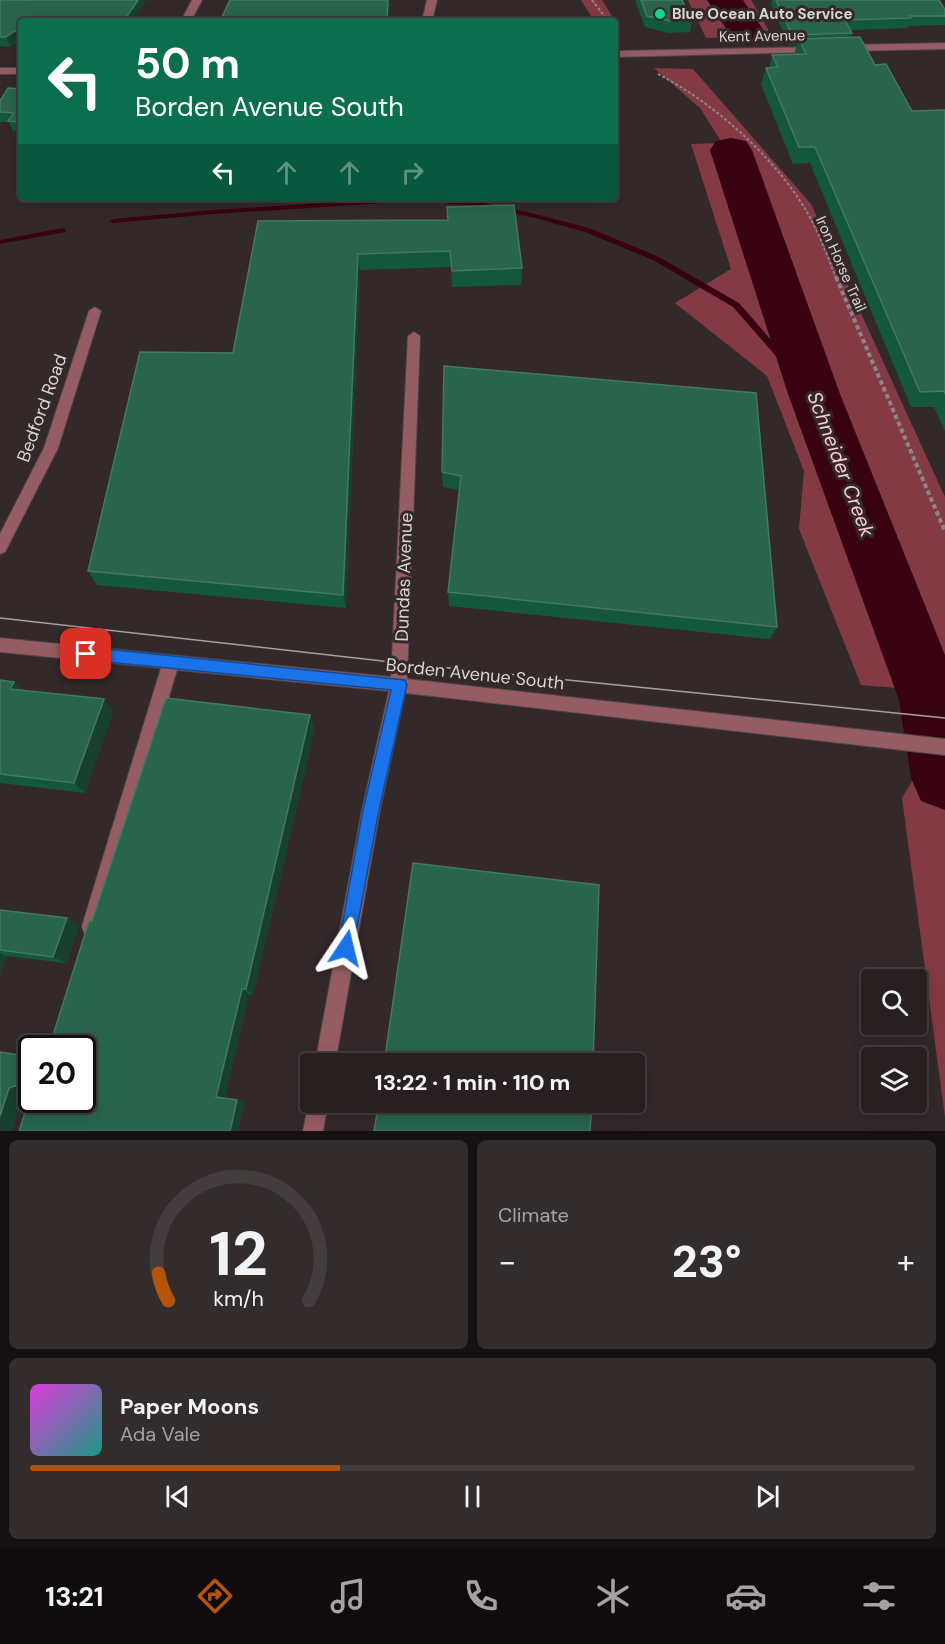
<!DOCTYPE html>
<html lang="en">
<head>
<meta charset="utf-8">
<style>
  body { margin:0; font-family:"DM Sans",sans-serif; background:#332c2d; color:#f1f3f6; height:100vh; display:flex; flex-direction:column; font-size:22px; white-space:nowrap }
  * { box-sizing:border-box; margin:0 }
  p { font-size:20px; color:#a4a2a5 }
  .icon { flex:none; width:33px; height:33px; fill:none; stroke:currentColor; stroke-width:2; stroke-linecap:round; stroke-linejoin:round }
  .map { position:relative; height:1131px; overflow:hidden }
  .panel { display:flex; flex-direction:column; gap:9px; padding:9px; background:#151112; flex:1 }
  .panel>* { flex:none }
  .top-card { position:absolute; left:18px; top:18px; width:600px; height:183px; border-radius:6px; box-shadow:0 3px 15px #0003,0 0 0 2px #433d3e; background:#0b6e4f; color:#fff; overflow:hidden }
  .controls { position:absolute; left:861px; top:969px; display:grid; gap:12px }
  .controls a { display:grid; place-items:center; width:66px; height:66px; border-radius:6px; background:#271f20; box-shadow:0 3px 15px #0003,0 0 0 2px #433d3e; font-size:30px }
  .speed { position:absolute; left:18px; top:1035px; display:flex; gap:12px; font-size:30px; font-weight:700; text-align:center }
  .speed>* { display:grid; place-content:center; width:78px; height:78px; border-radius:50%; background:#271f20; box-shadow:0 3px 15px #0003,0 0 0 2px #433d3e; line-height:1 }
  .speed .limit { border:3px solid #111; border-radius:9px; background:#fff; color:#111 }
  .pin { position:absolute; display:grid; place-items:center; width:51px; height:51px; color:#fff; margin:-26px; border-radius:12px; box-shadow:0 3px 9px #0006 }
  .me { position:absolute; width:66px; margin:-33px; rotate:10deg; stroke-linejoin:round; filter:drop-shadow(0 0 4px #0008) }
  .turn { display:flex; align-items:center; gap:21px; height:126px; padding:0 18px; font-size:27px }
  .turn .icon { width:78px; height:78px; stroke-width:2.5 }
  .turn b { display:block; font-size:42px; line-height:51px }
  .lanes { display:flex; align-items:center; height:57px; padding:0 18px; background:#0003; justify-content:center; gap:30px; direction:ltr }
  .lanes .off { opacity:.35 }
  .big { font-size:45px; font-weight:800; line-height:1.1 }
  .panel .tile { flex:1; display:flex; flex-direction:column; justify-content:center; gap:9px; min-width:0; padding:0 21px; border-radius:9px; background:#332c2d }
  .panel .dial { align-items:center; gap:0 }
  .dial svg { height:156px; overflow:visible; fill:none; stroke:#433d3e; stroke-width:7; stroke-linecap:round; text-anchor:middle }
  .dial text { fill:#f1f3f6; stroke:none }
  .song { display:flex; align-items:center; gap:18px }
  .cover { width:72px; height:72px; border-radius:9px; background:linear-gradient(135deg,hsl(300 70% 55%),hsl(170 70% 35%)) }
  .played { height:6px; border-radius:3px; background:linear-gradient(90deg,#b45309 35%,#433d3e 35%) }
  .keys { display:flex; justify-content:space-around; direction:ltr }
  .heat { display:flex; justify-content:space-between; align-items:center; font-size:33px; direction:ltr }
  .panel .tiles { flex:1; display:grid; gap:9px; grid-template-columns:1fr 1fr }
  .tile:last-child { grid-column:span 2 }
  .trip { position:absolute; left:300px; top:1053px; width:345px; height:60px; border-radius:6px; background:#271f20; box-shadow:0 3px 15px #0003,0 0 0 2px #433d3e; font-weight:800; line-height:60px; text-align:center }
  .tabs { display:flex; height:96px; justify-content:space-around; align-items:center; background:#100c0d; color:#a4a2a5 }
  .tabs .icon { width:42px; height:42px }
  .tabs .active { color:#b45309 }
  .tabs b { font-size:27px; color:#f1f3f6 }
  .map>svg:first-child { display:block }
</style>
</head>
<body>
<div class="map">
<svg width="945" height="1131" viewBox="0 0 945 1131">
  <rect width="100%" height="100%" fill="#34292a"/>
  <path fill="#833a45" d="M581 0H602L615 21H594Z
    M688 0H751L772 36 706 38Z
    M654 68 693 69 811 204 945 497V692L861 685 799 529 804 471 767 376 675 303 731 269 691 144 722 143 700 108Z
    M921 766 945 770V1117L902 798Z"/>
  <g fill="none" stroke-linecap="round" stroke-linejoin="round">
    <path fill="#390210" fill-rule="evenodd" d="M399 198H430L480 202 535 214 589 228 657 256 739 303 818 394 814 397 811 396 733 307 653 260 585 232 535 218 480 206 416 201 214 214 113 223 110 221 113 219 214 210Z
      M63 228 66 230 65 232 0 244V240Z"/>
    <path fill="#390210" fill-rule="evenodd" d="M707 0H743L766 34 761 42 748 45 735 42Z
      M731 138 746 141 752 150 840 394 945 655V810L921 801 911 778 899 700 788 394 710 150 716 141Z"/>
    <g stroke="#4f4445" stroke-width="2">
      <path id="minor" d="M192 0H202L191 21H181Z
        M427 0H437L432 21H422Z
        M945 43V49L846 51 841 48 846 45Z
        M819 47V51L816 52 615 57V51Z
        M0 68H21V74H0Z
        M95 307 101 311 58 448 5 552 0 554V534L44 448 89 311Z
        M414 332 420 336 407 679 945 739V755L405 693 380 810 335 1064H315L362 810 389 691 177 670 100 926 98 933 91 935 84 933 82 926 161 668 0 652V638L391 677 408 336Z
        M310 1095V1102H328L323 1131H303Z"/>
    </g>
    <path stroke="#8e8586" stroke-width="2" stroke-dasharray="3 2" stroke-linecap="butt" d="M592 0 608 21
      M658 74C716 104 783 164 813 223 822 241 829 260 836 278"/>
    <path stroke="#8e8586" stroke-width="4" stroke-dasharray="4.5 3" stroke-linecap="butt" d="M836 277 945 531"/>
    <use href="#minor" fill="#955d63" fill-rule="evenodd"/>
    <path stroke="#a89fa0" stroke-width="1.5" d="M0 618 400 663 945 718"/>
  </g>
  <path fill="#14583b" d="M0 0H146L133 21H21V40H19L10 47 0 46Z
    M635 0H682L692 21 690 32 668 33 645 27Z
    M772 0H939L945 10V25L908 26V28L850 30 852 33 851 37 875 65 912 111 945 110V431L934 407H911L810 163 793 164 761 84 766 68H769L772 55H794L797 44 789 45 771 4Z
    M21 89V132L13 131 9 122H0V101Z
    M447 207 522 268 521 285 452 287 451 267 360 270 346 608 97 585 88 571 233 353 258 221 448 220Z
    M756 393 777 627 770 639 449 606 448 592 459 490 443 487 442 472Z
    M0 680 14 682 22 691 104 699 113 711 85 793 0 783Z
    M315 728 253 995 249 994 225 1098 245 1102 238 1131H19L30 1098 29 1097 23 1096 12 1131 0 1052 32 1100 92 921Z
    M0 910 79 925 66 963 6 956 0 973Z"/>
  <path fill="#18402e" d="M138 0H146L133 21H124Z
    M388 0H390L388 21H387Z
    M15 31 19 40 10 47 6 37Z
    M358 254 360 270 346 608 343 595Z
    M14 682 25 693 10 689Z
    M104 699 113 711 85 793 74 783Z
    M310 715 315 728 253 995 246 989Z
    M67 918 79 925 66 963 53 957Z
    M0 953 6 956 0 973Z
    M242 989 249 994 225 1099 216 1097Z
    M17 1085 19 1095 23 1096 12 1131H0V1116L9 1088Z
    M237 1100 245 1102 238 1131H230Z"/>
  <path fill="#29654c" stroke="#457761" stroke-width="1.5" d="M0 0H138L124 21H21V31H15L6 37H0Z
    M230 0H388L387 21H220Z
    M641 0H682L692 21H670L647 16Z
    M776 0H939L945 10V16H910L911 18 845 20 852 33 792 35Z
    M860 37 875 65 886 64 912 111 945 110V394L944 391 920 392 815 147H799L766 68 778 67 772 55 806 54 799 39Z
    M8 88 21 89V122L8 121 14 113 0 112V101Z
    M514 205 522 268 452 271 450 251 358 254 343 595 88 571 140 352 233 353 258 221 448 220 447 207Z
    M444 366 756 393 777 627 448 592 461 476 442 472Z
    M0 680 14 682 10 689 104 699 74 783 0 774Z
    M166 698 310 715 246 989H242L216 1097 237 1100 230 1131H19L30 1098 28 1095H19L17 1085 9 1088 0 1116V1052L32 1057V1100H82V1048H49L89 921H92Z
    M413 863 599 885 593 1064H384Z
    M0 910 67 918 53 957 0 950Z
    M379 1102H592L590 1131H374Z"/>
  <path fill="#1a73e8" stroke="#114b97" stroke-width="1.5" d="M86 647 405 680 407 685 379 810 352 954 346 957 340 954 338 948 363 810 391 690 86 660 78 654Z"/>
  <circle fill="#09d98b" stroke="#34292a" stroke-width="2" cx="660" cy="14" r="6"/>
  <g text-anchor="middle" stroke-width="6" stroke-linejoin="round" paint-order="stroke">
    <g font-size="15" font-weight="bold" fill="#dbd3d4" stroke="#34292a" text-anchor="start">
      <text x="672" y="19">Blue Ocean Auto Service</text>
    </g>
    <g font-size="15" fill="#dbd3d4" stroke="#34292a">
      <text transform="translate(762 36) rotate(-1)" y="5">Kent Avenue</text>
      <text transform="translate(841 264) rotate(66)" y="5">Iron Horse Trail</text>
    </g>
    <g font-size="18" fill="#dbd3d4" stroke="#34292a">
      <text transform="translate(42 408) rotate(-70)" y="6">Bedford Road</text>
      <text transform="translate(404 577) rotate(-88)" y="6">Dundas Avenue</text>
      <text transform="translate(475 674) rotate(6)" y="6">Borden Avenue South</text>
    </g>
    <g font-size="20" font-style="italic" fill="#fcccd1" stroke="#34292a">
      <text transform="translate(841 464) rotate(69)" y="7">Schneider Creek</text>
    </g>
  </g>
</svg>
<div class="controls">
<a><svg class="icon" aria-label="search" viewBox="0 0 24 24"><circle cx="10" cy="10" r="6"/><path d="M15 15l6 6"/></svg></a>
<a><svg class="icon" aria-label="layers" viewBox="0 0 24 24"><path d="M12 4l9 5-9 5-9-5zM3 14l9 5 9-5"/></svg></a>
</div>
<div class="speed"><div class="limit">20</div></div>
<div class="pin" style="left:86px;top:654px;background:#d93025"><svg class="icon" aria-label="arrive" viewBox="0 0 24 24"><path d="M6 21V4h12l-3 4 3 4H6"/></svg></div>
<svg class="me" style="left:346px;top:948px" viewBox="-20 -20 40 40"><path d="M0-17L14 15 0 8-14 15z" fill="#1a73e8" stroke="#fff" stroke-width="4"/></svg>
<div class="trip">13:22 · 1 min · 110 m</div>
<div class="top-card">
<div class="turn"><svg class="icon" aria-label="left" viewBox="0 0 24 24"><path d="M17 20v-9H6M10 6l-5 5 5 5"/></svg><div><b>50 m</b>Borden Avenue South</div></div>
<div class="lanes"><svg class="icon" aria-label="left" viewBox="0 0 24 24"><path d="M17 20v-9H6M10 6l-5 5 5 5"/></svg><svg class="icon off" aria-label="ahead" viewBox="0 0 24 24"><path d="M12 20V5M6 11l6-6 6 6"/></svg><svg class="icon off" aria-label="ahead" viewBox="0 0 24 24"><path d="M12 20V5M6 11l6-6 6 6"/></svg><svg class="icon off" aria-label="right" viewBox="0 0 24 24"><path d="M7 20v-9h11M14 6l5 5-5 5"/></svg></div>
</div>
</div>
<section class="panel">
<div class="tiles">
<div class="tile dial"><svg viewBox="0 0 100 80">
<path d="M14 69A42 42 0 1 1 86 69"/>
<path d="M14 69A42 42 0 0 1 9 55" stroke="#b45309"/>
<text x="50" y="56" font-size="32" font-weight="700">12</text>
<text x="50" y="72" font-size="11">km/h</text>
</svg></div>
<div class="tile"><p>Climate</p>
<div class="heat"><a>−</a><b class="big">23°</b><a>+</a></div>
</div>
<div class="tile">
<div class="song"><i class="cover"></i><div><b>Paper Moons</b><p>Ada Vale</p></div></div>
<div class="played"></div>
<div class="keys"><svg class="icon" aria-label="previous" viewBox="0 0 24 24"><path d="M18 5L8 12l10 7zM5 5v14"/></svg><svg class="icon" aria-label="pause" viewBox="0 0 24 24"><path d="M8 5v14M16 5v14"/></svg><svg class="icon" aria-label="next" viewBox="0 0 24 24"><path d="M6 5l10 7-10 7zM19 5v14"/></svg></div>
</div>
</div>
</section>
<nav class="tabs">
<b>13:21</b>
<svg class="icon active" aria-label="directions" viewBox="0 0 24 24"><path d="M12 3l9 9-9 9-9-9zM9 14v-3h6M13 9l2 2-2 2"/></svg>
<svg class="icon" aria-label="music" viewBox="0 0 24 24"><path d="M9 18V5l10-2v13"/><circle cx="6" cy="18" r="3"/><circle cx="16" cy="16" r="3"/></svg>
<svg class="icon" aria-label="phone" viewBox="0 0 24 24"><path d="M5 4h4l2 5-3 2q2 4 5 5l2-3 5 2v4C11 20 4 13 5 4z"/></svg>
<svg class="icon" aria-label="climate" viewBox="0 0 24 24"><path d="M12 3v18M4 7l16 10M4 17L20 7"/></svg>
<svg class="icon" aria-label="car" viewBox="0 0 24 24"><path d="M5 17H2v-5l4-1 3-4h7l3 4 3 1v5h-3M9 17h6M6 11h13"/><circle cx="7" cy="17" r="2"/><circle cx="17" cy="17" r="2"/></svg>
<svg class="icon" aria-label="filters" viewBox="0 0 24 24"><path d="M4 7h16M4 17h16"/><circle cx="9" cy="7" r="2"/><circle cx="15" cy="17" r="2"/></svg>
</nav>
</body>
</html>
